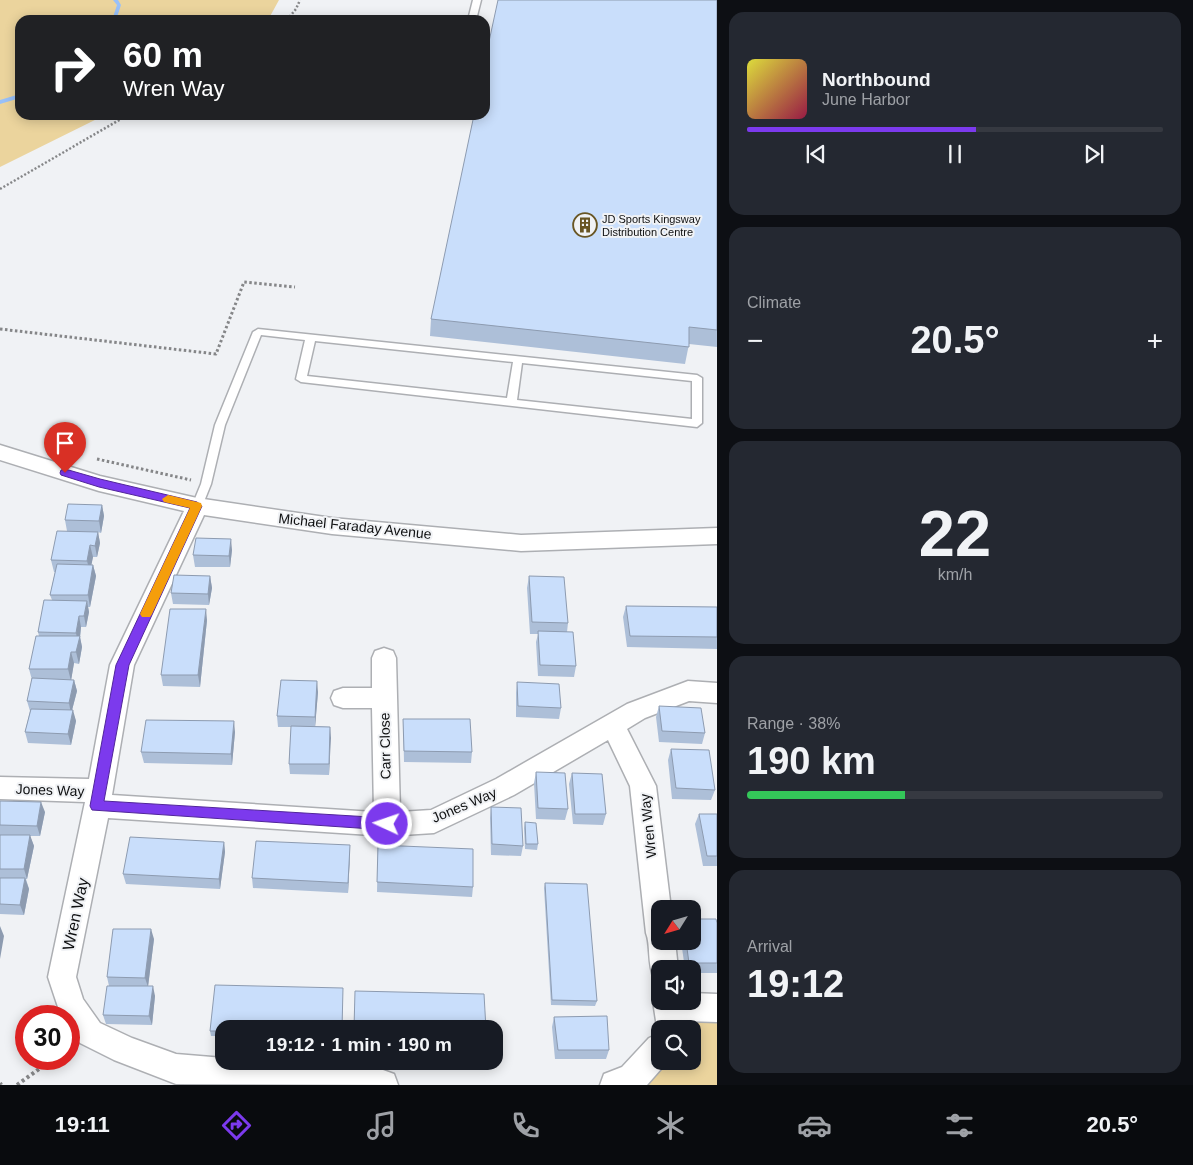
<!DOCTYPE html>
<html lang="en">
<head>
<meta charset="utf-8">
<style>
  body { margin:0; font-family:Helvetica,sans-serif; background:#242831; color:#f1f3f6; height:100vh; display:flex; flex-direction:column; font-size:19px; white-space:nowrap }
  * { box-sizing:border-box; margin:0 }
  p { font-size:16px; color:#9ea1a6 }
  .icon { flex:none; width:28px; height:28px; fill:none; stroke:currentColor; stroke-width:2; stroke-linecap:round; stroke-linejoin:round }
  .map { position:relative; flex:1; overflow:hidden }
  .drawer { display:flex; flex-direction:column; gap:12px; padding:12px; background:#0d0f14; width:476px }
  .drawer>* { flex:none }
  .top-card { position:absolute; left:15px; top:15px; width:475px; height:105px; border-radius:15px; box-shadow:0 2px 12px #0003; background:#202124; color:#fff; overflow:hidden }
  .needle { width:32px; rotate:233deg }
  .controls { position:absolute; left:651px; top:900px; display:grid; gap:10px }
  .controls a { display:grid; place-items:center; width:50px; height:50px; border-radius:10px; background:#171b24; box-shadow:0 2px 12px #0003; font-size:25px }
  .speed { position:absolute; left:15px; top:1005px; display:flex; gap:10px; font-size:25px; font-weight:700; text-align:center }
  .speed>* { display:grid; place-content:center; width:65px; height:65px; border-radius:50%; background:#171b24; box-shadow:0 2px 12px #0003; line-height:1 }
  .speed .limit { border:8px solid #d22; background:#fff; color:#111 }
  .pin { position:absolute; display:grid; place-items:center; width:42px; height:42px; color:#fff; margin:-51px -21px; border-radius:50% 50% 50% 0; rotate:-45deg; box-shadow:0 0 5px #0007 }
  .pin .icon { rotate:45deg }
  .me { position:absolute; width:55px; margin:-28px; rotate:273deg; stroke-linejoin:round; filter:drop-shadow(0 0 4px #0008) }
  .turn { display:flex; align-items:center; gap:18px; height:105px; padding:0 25px; font-size:22px }
  .turn .icon { width:65px; height:65px; stroke-width:2.5 }
  .turn b { display:block; font-size:35px; line-height:42px }
  .big { font-size:38px; font-weight:700; line-height:1.1 }
  .drawer .tile { flex:1; display:flex; flex-direction:column; justify-content:center; gap:8px; min-width:0; padding:0 18px; border-radius:15px; background:#242831 }
  .drawer .dial { align-items:center; gap:0 }
  .dial b { font-size:65px; line-height:1 }
  .song { display:flex; align-items:center; gap:15px }
  .cover { width:60px; height:60px; border-radius:8px; background:linear-gradient(135deg,hsl(60 70% 55%),hsl(340 70% 35%)) }
  .played { height:5px; border-radius:2px; background:linear-gradient(90deg,#7c3aed 55%,#363941 55%) }
  .keys { display:flex; justify-content:space-around; direction:ltr }
  .heat { display:flex; justify-content:space-between; align-items:center; font-size:28px; direction:ltr }
  .charge { height:8px; border-radius:4px; background:linear-gradient(90deg,#34c759 38%,#363941 0) }
  .trip { position:absolute; left:215px; top:1020px; width:288px; height:50px; border-radius:15px; background:#171b24; box-shadow:0 2px 12px #0003; font-weight:700; line-height:50px; text-align:center }
  .menu { display:flex; height:80px; justify-content:space-around; align-items:center; background:#090b0e; color:#9ea1a6 }
  .menu .icon { width:35px; height:35px }
  .menu .selected { color:#7c3aed }
  .menu b { font-size:22px; color:#f1f3f6 }
  main { display:flex; flex:1; min-height:0 }
  .map>svg:first-child { display:block }
</style>
</head>
<body>
<main>
<div class="map">
<svg width="717" height="1085" viewBox="0 0 717 1085">
  <rect width="100%" height="100%" fill="#f0f2f5"/>
  <path fill="#ebd49d" d="M0 0H279L268 20H20V115H105L0 167Z
    M677 1013 717 1014V1085H637L661 1061H692V1029H678Z"/>
  <g fill="none" stroke-linecap="round" stroke-linejoin="round">
    <path fill="#98c0f9" fill-rule="evenodd" d="M113 0H118L121 5 116 20H112L117 5Z
      M20 94V98L0 104V100Z"/>
    <g stroke="#adafb3" stroke-width="3">
      <path id="service" d="M473 0H481L476 20H468Z
        M258 329 697 375 702 378V423L697 427 301 382 296 379 305 340 261 335 225 425 211 484 201 509H193L192 506 201 484 215 425 253 332ZM315 341 513 362 507 398 307 376ZM522 363 692 381V419L517 400Z"/>
    </g>
    <g stroke="#adafb3" stroke-width="3">
      <path id="minor" d="M0 445 100 476 197 498 332 518 521 535 717 528V544L521 551 332 534 204 515 134 665 112 795 374 812 372 708H343L334 705 331 698 334 691 343 688H372V658L375 651 384 648 393 651 396 658 400 812 431 810 496 779 627 704 688 681 717 683V703L689 701 645 718 627 729 656 786 671 909H660V941H675L678 969H660V981L654 979C647 963 651 945 646 933L630 786 608 740 514 795 434 833 387 836 108 818 76 977 83 999 100 1023 132 1038 176 1054 224 1058V1061H271L383 1070 394 1074 398 1085 176 1084 114 1060 80 1043 69 1028V1016H61L48 977 85 802 0 799V777L89 779 110 665 184 511 99 491 0 460Z
        M660 990V1001H692V993L717 994V1022L685 1021 686 1029H660V1061H668L647 1085H600L604 1074 622 1067 649 1038 658 1034 653 1001Z"/>
    </g>
    <path stroke="#858688" stroke-width="2.5" stroke-dasharray="2 2" stroke-linecap="butt" d="M287 20 296 9 300 0
      M0 189 128 115"/>
    <path stroke="#858688" stroke-width="3" stroke-dasharray="2.5 2.5" stroke-linecap="butt" d="M0 329 216 354 244 282 295 287
      M97 459 191 480"/>
    <path stroke="#858688" stroke-width="4" stroke-dasharray="3 3" stroke-linecap="butt" d="M0 1083 1 1085
      M17 1085 53 1059"/>
    <use href="#service" fill="#fff" fill-rule="evenodd"/>
    <use href="#minor" fill="#fff" fill-rule="evenodd"/>
  </g>
  <path fill="#adbfd8" d="M717 0V347L689 344 685 364 430 336 431 319Z
    M102 505 104 516 101 533 98 532 100 543 97 557H93L91 565H93L96 576 90 607H88L89 612 86 627H81L80 637 82 647 79 664 74 663 71 680H74L77 691 72 710 76 721 71 745 28 743 25 732 30 711 27 701 32 680 29 669 39 636 38 632 52 600 50 595 55 572H54L51 560 67 531 65 520Z
    M232 550 230 567H195L193 555Z
    M210 576 212 588 209 605 173 604 171 593Z
    M529 576 568 623 567 632 576 666 574 677 538 676 536 642 538 634H530L527 588Z
    M626 606 717 607V649L627 647 623 617Z
    M207 620 200 687 163 686 161 675Z
    M517 682 561 708 559 719 516 717V693Z
    M318 692 315 726 330 727 329 775 290 774 289 764 291 727H278L277 716Z
    M659 706 705 733 702 744 659 742 656 717Z
    M403 719 472 752 471 763 404 762Z
    M235 732 232 765 144 763 141 752Z
    M671 749 715 790 711 800 672 799 668 760Z
    M536 772 568 809 565 820 536 819 534 783Z
    M572 773 606 814 603 825 573 824 569 784Z
    M0 801 45 812 40 836H30L34 846 27 879H26L29 889 24 915 0 914Z
    M491 807 523 846 521 856 491 855 490 818Z
    M699 814H717V866H703L695 824Z
    M525 822 538 844 537 850 525 849 524 828Z
    M224 842 225 852 220 889 126 884 123 874Z
    M350 845 348 893 253 888 252 878Z
    M378 845 473 887 472 897 377 892Z
    M545 883 597 1001 595 1006 551 1005 544 888Z
    M717 923V973H692V969H685L681 941H692Z
    M154 939 148 986 155 996 152 1025 106 1024 103 1015 109 986 107 977Z
    M554 1017 609 1050 606 1059H555L552 1027Z
    M224 1029V1036H211L210 1031Z"/>
  <path fill="#8d9bb0" d="M102 505 104 516 101 533 99 521Z
    M98 532 100 543 97 557 95 546Z
    M231 539 232 550 230 567 229 556Z
    M90 545 93 557 90 572 87 561Z
    M93 565 96 576 90 607 88 595Z
    M210 576 212 588 209 605 208 594Z
    M87 601 89 612 86 627 84 616Z
    M206 609 207 620 200 687 198 675Z
    M79 616 81 627 80 637 82 647 79 664 76 652 78 643 76 633Z
    M71 652 74 663 71 681 68 669Z
    M74 680 77 691 71 714 69 703Z
    M317 681 318 692 315 728V717Z
    M73 710 76 721 71 745 68 734Z
    M234 721 235 732 232 765 231 754Z
    M330 727 331 738 329 775V764Z
    M41 802 45 812 40 836 37 826Z
    M30 835 34 846 27 879 24 869Z
    M224 842 225 852 220 889 219 879Z
    M350 845V856L348 893V883Z
    M25 878 29 889 24 915 20 905Z
    M0 926 4 936 0 959Z
    M151 929 154 939 148 987 145 978Z
    M153 986 155 996 152 1025 149 1016Z"/>
  <path fill="#c9defb" stroke="#8d9bb0" d="M498 0H717V330L689 327V347L431 319 474 115H485V60Z
    M68 504 102 505 99 521 65 520Z
    M57 531 98 532 95 546 90 545 87 561 51 560Z
    M196 538 231 539 229 556 193 555Z
    M57 564 93 565 88 595H50Z
    M174 575 210 576 208 594 171 593Z
    M529 576 564 577 568 623 532 622Z
    M44 600 87 601 84 616H79L76 633 38 632Z
    M626 606 717 607V637L630 636Z
    M170 609H206L198 675H161Z
    M538 631 573 632 576 666 540 665Z
    M36 636H80L76 652H71L68 669H29Z
    M32 678 74 680 69 703 27 701Z
    M281 680 317 681 315 717 277 716Z
    M517 682 559 684 561 708 518 706Z
    M659 706 701 708 705 733 662 731Z
    M31 709 73 710 68 734 25 732Z
    M403 719H470L472 752 404 751Z
    M146 720 234 721 231 754 141 752Z
    M291 726 330 727 329 764H289Z
    M671 749 709 750 715 790 676 788Z
    M536 772 565 773 568 809 538 808Z
    M572 773 602 774 606 814H575Z
    M0 801 41 802 37 826 0 825Z
    M491 807 521 808 523 846 492 844Z
    M699 814H717V856H707Z
    M525 822 536 823 538 844H526Z
    M0 835H30L24 869H0Z
    M130 837 224 842 219 879 123 874Z
    M256 841 350 845 348 883 252 878Z
    M378 845 473 849V887L377 882Z
    M0 878H25L20 905 0 904Z
    M545 883 587 884 597 1001 552 1000Z
    M692 919H716L717 923V963H689L686 941H692Z
    M113 929H151L145 978 107 977Z
    M215 985 343 988 342 1029H224V1031H210Z
    M107 986H153L149 1016 103 1015Z
    M355 991 484 994 486 1029H354Z
    M607 1016 609 1050H558L554 1017Z"/>
  <path fill="#7c3aed" stroke="#51269a" d="M65 469 100 479 197 502 202 506 129 665 104 801 387 818 392 819 394 824 392 828 387 830 92 810 90 806 116 665 190 508 99 487 61 475 60 473 61 470Z"/>
  <path fill="#f59e0b" d="M168 495 201 503 202 506 152 614 150 617H142L140 614 190 508 164 502 162 499Z"/>
  <defs>
    <g id="building-ring" transform="scale(1.25)"><circle r="9.5" fill="#f0f2f5" stroke="#685523" stroke-width="1.5"/><path d="M-4-6H4V6H1V3H-1V6H-4ZM-2.5-4.3h1.7v1.8h-1.7ZM.8-4.3h1.7v1.8H.8ZM-2.5-1h1.7V.8h-1.7ZM.8-1h1.7V.8H.8Z" fill="#685523"/></g>
  </defs>
  <g fill-rule="evenodd">
    <use href="#building-ring" x="585" y="225"/>
  </g>
  <g text-anchor="middle" stroke-width="4" stroke-linejoin="round" paint-order="stroke">
    <g font-size="11" fill="#0f1011" stroke="#f0f2f5" text-anchor="start">
      <text x="602" y="223">JD Sports Kingsway<tspan x="602" dy="13">Distribution Centre</tspan></text>
    </g>
    <g font-size="14" fill="#0f1011" stroke="#f0f2f5">
      <text transform="translate(355 526) rotate(6)" y="5">Michael Faraday Avenue</text>
      <text transform="translate(385 746) rotate(-91)" y="5">Carr Close</text>
      <text transform="translate(50 790) rotate(2)" y="5">Jones Way</text>
      <text transform="translate(464 805) rotate(-23)" y="5">Jones Way</text>
      <text transform="translate(648 826) rotate(-96)" y="5">Wren Way</text>
    </g>
    <g font-size="16" fill="#0f1011" stroke="#f0f2f5">
      <text transform="translate(75 914) rotate(-78)" y="6">Wren Way</text>
    </g>
  </g>
</svg>
<div class="controls">
<a><svg class="needle" viewBox="-14 -14 28 28"><path d="M0-13l5 13h-10z" fill="#e53935"/><path d="M0 13l5-13h-10z" fill="#9ea1a6"/></svg></a>
<a><svg class="icon" aria-label="sound" viewBox="0 0 24 24"><path d="M4 9h4l5-4v14l-5-4H4zM17 9q2 3 0 6"/></svg></a>
<a><svg class="icon" aria-label="search" viewBox="0 0 24 24"><circle cx="10" cy="10" r="6"/><path d="M15 15l6 6"/></svg></a>
</div>
<div class="speed"><div class="limit">30</div></div>
<div class="pin" style="left:65px;top:473px;background:#d93025"><svg class="icon" aria-label="arrive" viewBox="0 0 24 24"><path d="M6 21V4h12l-3 4 3 4H6"/></svg></div>
<svg class="me" style="left:387px;top:824px" viewBox="-20 -20 40 40"><circle r="17" fill="#7c3aed" stroke="#fff" stroke-width="3"/><path d="M0-11L8 9 0 5-8 9z" fill="#fff"/></svg>
<div class="trip">19:12 · 1 min · 190 m</div>
<div class="top-card">
<div class="turn"><svg class="icon" aria-label="right" viewBox="0 0 24 24"><path d="M7 20v-9h11M14 6l5 5-5 5"/></svg><div><b>60 m</b>Wren Way</div></div>
</div>
</div>
<section class="drawer">
<div class="tile">
<div class="song"><i class="cover"></i><div><b>Northbound</b><p>June Harbor</p></div></div>
<div class="played"></div>
<div class="keys"><svg class="icon" aria-label="previous" viewBox="0 0 24 24"><path d="M18 5L8 12l10 7zM5 5v14"/></svg><svg class="icon" aria-label="pause" viewBox="0 0 24 24"><path d="M8 5v14M16 5v14"/></svg><svg class="icon" aria-label="next" viewBox="0 0 24 24"><path d="M6 5l10 7-10 7zM19 5v14"/></svg></div>
</div>
<div class="tile"><p>Climate</p>
<div class="heat"><a>−</a><b class="big">20.5°</b><a>+</a></div>
</div>
<div class="tile dial"><b>22</b><p>km/h</p></div>
<div class="tile"><p>Range · 38%</p><b class="big">190 km</b><div class="charge"></div></div>
<div class="tile"><p>Arrival</p><b class="big">19:12</b></div>
</section>
</main>
<nav class="menu">
<b>19:11</b>
<svg class="icon selected" aria-label="directions" viewBox="0 0 24 24"><path d="M12 3l9 9-9 9-9-9zM9 14v-3h6M13 9l2 2-2 2"/></svg>
<svg class="icon" aria-label="music" viewBox="0 0 24 24"><path d="M9 18V5l10-2v13"/><circle cx="6" cy="18" r="3"/><circle cx="16" cy="16" r="3"/></svg>
<svg class="icon" aria-label="phone" viewBox="0 0 24 24"><path d="M5 4h4l2 5-3 2q2 4 5 5l2-3 5 2v4C11 20 4 13 5 4z"/></svg>
<svg class="icon" aria-label="climate" viewBox="0 0 24 24"><path d="M12 3v18M4 7l16 10M4 17L20 7"/></svg>
<svg class="icon" aria-label="car" viewBox="0 0 24 24"><path d="M5 17H2v-5l4-1 3-4h7l3 4 3 1v5h-3M9 17h6M6 11h13"/><circle cx="7" cy="17" r="2"/><circle cx="17" cy="17" r="2"/></svg>
<svg class="icon" aria-label="filters" viewBox="0 0 24 24"><path d="M4 7h16M4 17h16"/><circle cx="9" cy="7" r="2"/><circle cx="15" cy="17" r="2"/></svg>
<b>20.5°</b>
</nav>
</body>
</html>
